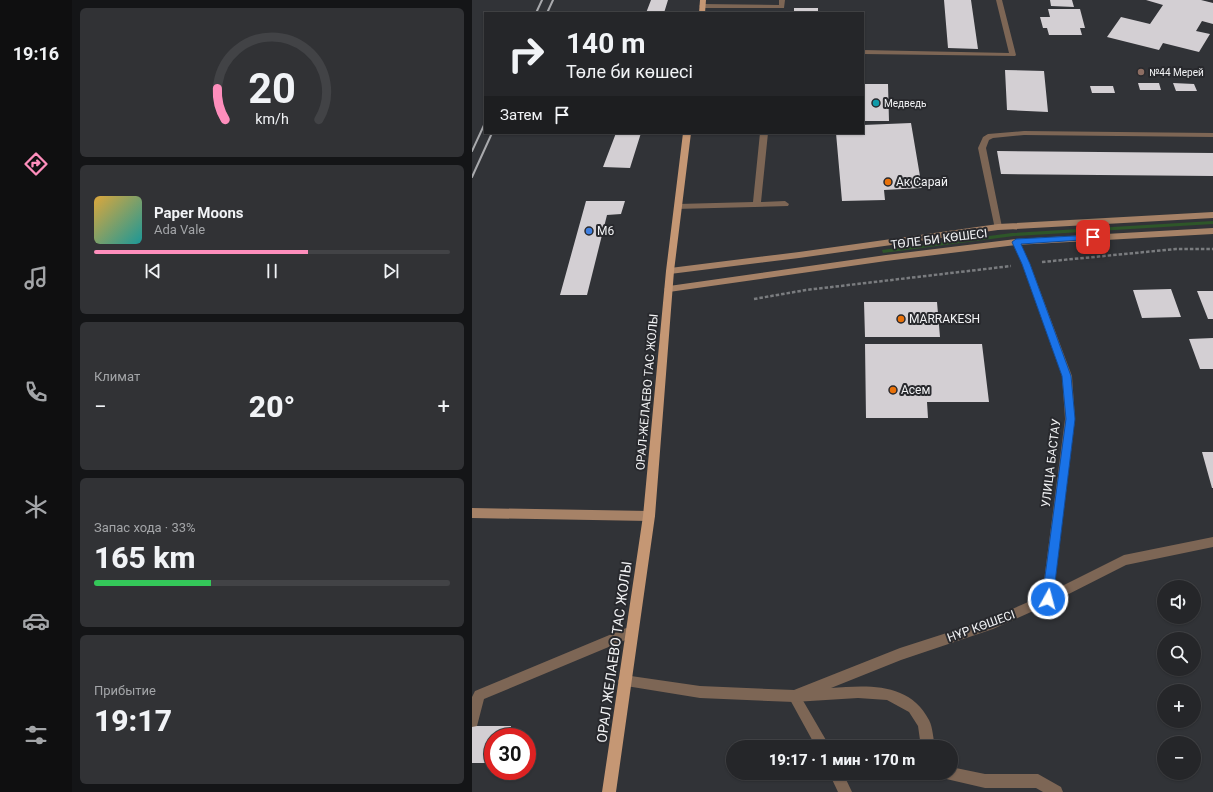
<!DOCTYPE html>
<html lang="ru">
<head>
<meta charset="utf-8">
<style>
  body { margin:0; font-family:Roboto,sans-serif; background:#313235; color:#f1f3f6; height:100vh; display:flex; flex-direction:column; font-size:15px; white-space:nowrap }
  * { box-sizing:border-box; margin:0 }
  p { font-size:13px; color:#a3a5a8 }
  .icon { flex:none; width:22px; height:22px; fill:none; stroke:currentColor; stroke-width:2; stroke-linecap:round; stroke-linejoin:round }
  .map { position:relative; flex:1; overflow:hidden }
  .panel { display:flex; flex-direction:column; gap:8px; padding:8px; background:#141517; width:400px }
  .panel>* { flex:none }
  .guide { position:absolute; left:12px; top:12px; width:380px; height:122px; border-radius:0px; box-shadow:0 1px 3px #0004,0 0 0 1px #424346; background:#252629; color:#f1f3f6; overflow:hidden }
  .controls { position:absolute; left:685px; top:580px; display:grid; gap:8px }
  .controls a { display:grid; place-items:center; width:44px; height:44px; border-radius:50%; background:#252629; box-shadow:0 1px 3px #0004,0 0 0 1px #424346; font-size:20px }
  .speed { position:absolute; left:12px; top:728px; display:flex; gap:8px; font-size:20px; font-weight:700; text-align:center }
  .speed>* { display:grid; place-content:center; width:52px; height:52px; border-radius:50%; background:#252629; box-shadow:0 1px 3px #0004,0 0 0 1px #424346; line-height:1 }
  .speed .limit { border:6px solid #d22; background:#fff; color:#111 }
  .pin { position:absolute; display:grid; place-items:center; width:34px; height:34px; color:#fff; margin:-17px; border-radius:8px; box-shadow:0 2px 6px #0006 }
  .me { position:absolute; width:44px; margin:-22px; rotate:7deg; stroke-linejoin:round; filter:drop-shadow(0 0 3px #0008) }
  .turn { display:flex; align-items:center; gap:14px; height:84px; padding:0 16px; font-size:18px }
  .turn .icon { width:52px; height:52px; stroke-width:2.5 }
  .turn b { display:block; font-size:28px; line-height:34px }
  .then { display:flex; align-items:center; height:38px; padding:0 16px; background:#0003; gap:8px; font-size:15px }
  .big { font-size:30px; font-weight:800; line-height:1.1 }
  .panel .widget { flex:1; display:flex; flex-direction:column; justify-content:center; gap:6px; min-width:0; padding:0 14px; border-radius:6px; background:#313235 }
  .panel .dial { align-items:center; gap:0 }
  .dial svg { height:104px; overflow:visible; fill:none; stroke:#424346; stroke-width:7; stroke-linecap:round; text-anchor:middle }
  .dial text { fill:#f1f3f6; stroke:none }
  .song { display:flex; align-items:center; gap:12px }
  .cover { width:48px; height:48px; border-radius:6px; background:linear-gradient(135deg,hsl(40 70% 55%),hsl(180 70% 35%)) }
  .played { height:4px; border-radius:2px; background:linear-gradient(90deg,#fe8ebc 60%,#424346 60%) }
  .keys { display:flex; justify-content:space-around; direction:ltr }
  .heat { display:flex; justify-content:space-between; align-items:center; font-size:22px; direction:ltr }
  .charge { height:6px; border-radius:3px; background:linear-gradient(90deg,#34c759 33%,#424346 0) }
  .trip { position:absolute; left:254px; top:740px; width:232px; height:40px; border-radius:20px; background:#252629; box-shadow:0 1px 3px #0004,0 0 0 1px #424346; font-weight:800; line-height:40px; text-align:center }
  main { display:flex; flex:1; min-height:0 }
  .menu { display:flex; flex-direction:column; width:72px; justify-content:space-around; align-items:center; background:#0f0f10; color:#a3a5a8 }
  .menu .icon { width:28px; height:28px }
  .menu .on { color:#fe8ebc }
  .menu b { font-size:18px; color:#f1f3f6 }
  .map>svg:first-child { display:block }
</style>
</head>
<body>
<main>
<nav class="menu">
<b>19:16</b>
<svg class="icon on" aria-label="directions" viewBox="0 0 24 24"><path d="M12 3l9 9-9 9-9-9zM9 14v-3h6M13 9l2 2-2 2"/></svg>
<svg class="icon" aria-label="music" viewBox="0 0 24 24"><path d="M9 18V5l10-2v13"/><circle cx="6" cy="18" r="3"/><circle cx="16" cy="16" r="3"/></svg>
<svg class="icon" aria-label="phone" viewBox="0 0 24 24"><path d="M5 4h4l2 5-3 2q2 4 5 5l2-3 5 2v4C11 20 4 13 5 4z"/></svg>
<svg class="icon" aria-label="climate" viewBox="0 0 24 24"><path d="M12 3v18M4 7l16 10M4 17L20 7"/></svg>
<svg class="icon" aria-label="car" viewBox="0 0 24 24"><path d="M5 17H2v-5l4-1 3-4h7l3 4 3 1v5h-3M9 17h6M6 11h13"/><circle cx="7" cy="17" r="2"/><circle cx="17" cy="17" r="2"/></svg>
<svg class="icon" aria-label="filters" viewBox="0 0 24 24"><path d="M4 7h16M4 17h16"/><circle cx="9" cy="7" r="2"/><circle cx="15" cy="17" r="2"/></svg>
</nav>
<section class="panel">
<div class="widget dial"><svg viewBox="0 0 100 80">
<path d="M14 69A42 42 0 1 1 86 69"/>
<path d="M14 69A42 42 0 0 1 8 45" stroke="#fe8ebc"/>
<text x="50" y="56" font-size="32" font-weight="700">20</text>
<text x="50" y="72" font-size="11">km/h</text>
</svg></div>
<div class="widget">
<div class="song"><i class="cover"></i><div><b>Paper Moons</b><p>Ada Vale</p></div></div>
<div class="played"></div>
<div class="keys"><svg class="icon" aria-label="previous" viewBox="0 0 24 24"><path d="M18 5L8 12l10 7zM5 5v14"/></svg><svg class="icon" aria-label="pause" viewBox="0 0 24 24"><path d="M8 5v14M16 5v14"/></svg><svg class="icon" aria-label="next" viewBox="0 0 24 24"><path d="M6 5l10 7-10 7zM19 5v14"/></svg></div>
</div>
<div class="widget"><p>Климат</p>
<div class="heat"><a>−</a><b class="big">20°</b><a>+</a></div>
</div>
<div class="widget"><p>Запас хода · 33%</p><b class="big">165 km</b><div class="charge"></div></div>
<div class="widget"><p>Прибытие</p><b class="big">19:17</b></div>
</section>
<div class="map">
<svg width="741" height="792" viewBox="0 0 741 792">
  <rect width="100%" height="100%" fill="#313337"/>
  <path fill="#2e5629" d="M741 221V224L542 236 411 253 410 250 540 233Z"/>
  <path fill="#d3cfd3" d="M179 0H196L192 13H174Z
    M472 0H499L506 49 476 48Z
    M578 0H600L602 7 579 6Z
    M674 0H729L741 3V24L730 21 724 31 738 34 727 52 691 43 687 50 635 37 649 17 678 24 691 5Z
    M322 8H346V13H322Z
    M576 9H608L613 28H608L610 35H577L575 28H571L568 17H578Z
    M533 70 572 71 576 112 535 110Z
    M666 83H687L689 90H668Z
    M701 83 722 84 725 91H704Z
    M391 84H416L417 121H391Z
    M618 86H641L643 93H620Z
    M439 123 450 188 412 190 413 200 370 201 364 133H391V125Z
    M144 133H169L158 168 131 167Z
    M525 151 741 153V176L529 174Z
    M114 201H153L149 214 135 215 115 295H88Z
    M699 289 709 317 670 318 661 290Z
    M725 291H741V319H736Z
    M392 302H465L468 337H393Z
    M741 338V369H728L717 339Z
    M393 344H510L517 402H455L456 418H394Z
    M730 452H741V488H740Z
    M0 726H39L37 737H21V763H0Z"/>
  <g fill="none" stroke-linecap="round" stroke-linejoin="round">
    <path stroke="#7a7c7f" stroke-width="2.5" stroke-dasharray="3.5 2" stroke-linecap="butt" d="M570 262 704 249H741
      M282 299 334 290 539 266"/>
    <path fill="#7d6655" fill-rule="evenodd" d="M307 0H313L312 8H230L227 6 230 4 307 5Z
      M524 0H530L544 55 543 56 391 54V50L537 53Z
      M552 131 741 133V137L552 135 521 138 517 140 514 148 530 227 526 230 523 229 506 148 511 137 516 134Z
      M288 133H296L289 202 313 201 317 204 316 206 203 209 202 207 206 204 281 202Z
      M159 626 163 628 165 632 163 636 12 699 5 726 0 727V697L3 691Z
      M322 690 326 692 358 747H344L316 696 318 692Z
      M357 773H371L380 792H366Z"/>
    <path fill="#7d6655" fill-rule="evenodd" d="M544 239 548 242 558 264 600 376 603 419 582 590 652 555 741 537V547L654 565 579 603 521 629 429 660 359 688C395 685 438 682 457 720 461 728 461 738 463 747H449L446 726 437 712 415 700 386 698 322 702 228 698 148 685 146 681 148 677 152 675 228 686 322 690 428 648 515 620 570 596 593 419 590 376 550 264 540 242Z
      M479 767 513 774H566L589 787 591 792H571L564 788H513L470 778 468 773H479Z"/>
    <path fill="#a68267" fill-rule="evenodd" d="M741 212V218L526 230 327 258 198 274 194 271 198 268 327 252 526 224Z
      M741 228V234L544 245 414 261 197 292 192 289 197 286 414 255 544 239Z
      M0 508 177 511 181 513 183 516 181 519 177 521 0 518Z"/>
    <path fill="#c59774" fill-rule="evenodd" d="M228 0H234L233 13H227Z
      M211 133H219L202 271 183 516 144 792H130L171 516 194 271Z"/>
    <path stroke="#a9aaad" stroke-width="2" d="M64 13 70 0
      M75 13 81 0
      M0 151 13 123
      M0 177 20 133"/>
  </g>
  <path fill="#1a73e8" stroke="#114b97" d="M621 235 625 237 624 239 549 244 558 264 599 376 603 419 581 599 579 603 576 604 572 603 570 599 594 419 590 376 550 264 540 242 544 239Z"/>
  <circle fill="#8d6e63" stroke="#28292d" stroke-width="1.5" cx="669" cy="72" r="4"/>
  <circle fill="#0f9aa8" stroke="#28292d" stroke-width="1.5" cx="404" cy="103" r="4"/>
  <g fill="#e8710a" stroke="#28292d" stroke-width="1.5">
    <circle cx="416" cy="182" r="4"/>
    <circle cx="429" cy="319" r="4"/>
    <circle cx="421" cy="390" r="4"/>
  </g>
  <circle fill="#3f7fe0" stroke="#28292d" stroke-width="1.5" cx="117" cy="231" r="4"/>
  <g text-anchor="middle" stroke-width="4" stroke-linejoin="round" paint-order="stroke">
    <g font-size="10" fill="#f2f3f5" stroke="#28292d" text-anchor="start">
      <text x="677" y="76">№44 Мерей</text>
      <text x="412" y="107">Медведь</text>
    </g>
    <g font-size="12" fill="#f2f3f5" stroke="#28292d" text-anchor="start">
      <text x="424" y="186">Ак Сарай</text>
      <text x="125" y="235">М6</text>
      <text x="437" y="323">MARRAKESH</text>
      <text x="429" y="394">Асем</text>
    </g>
    <g font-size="12" fill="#f2f3f5" stroke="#28292d">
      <text transform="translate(467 239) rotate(-7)" y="4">ТӨЛЕ БИ КӨШЕСІ</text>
      <text transform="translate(175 392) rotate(-85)" y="4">ОРАЛ-ЖЕЛАЕВО ТАС ЖОЛЫ</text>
      <text transform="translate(579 463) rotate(-83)" y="4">УЛИЦА БАСТАУ</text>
      <text transform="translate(509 626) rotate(-20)" y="4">НҰР КӨШЕСІ</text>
    </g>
    <g font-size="14" fill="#f2f3f5" stroke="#28292d">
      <text transform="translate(142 652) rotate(-82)" y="5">ОРАЛ ЖЕЛАЕВО ТАС ЖОЛЫ</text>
    </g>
  </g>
</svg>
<div class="controls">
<a><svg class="icon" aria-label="sound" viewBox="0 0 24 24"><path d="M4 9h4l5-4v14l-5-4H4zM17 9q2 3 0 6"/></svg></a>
<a><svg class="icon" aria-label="search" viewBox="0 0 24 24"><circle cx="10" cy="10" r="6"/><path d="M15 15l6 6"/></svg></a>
<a>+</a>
<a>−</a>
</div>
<div class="speed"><div class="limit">30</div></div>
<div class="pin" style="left:621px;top:237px;background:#d93025"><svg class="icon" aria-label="arrive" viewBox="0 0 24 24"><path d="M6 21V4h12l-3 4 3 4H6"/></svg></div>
<svg class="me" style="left:576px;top:599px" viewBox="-20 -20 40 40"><circle r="17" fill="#1a73e8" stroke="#fff" stroke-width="3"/><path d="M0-11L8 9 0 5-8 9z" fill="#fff"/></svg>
<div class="trip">19:17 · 1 мин · 170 m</div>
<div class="guide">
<div class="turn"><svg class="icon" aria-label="right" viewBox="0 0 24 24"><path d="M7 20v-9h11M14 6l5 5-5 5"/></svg><div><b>140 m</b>Төле би көшесі</div></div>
<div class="then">Затем<svg class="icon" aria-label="arrive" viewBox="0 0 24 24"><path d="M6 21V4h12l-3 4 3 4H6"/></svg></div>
</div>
</div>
</main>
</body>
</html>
